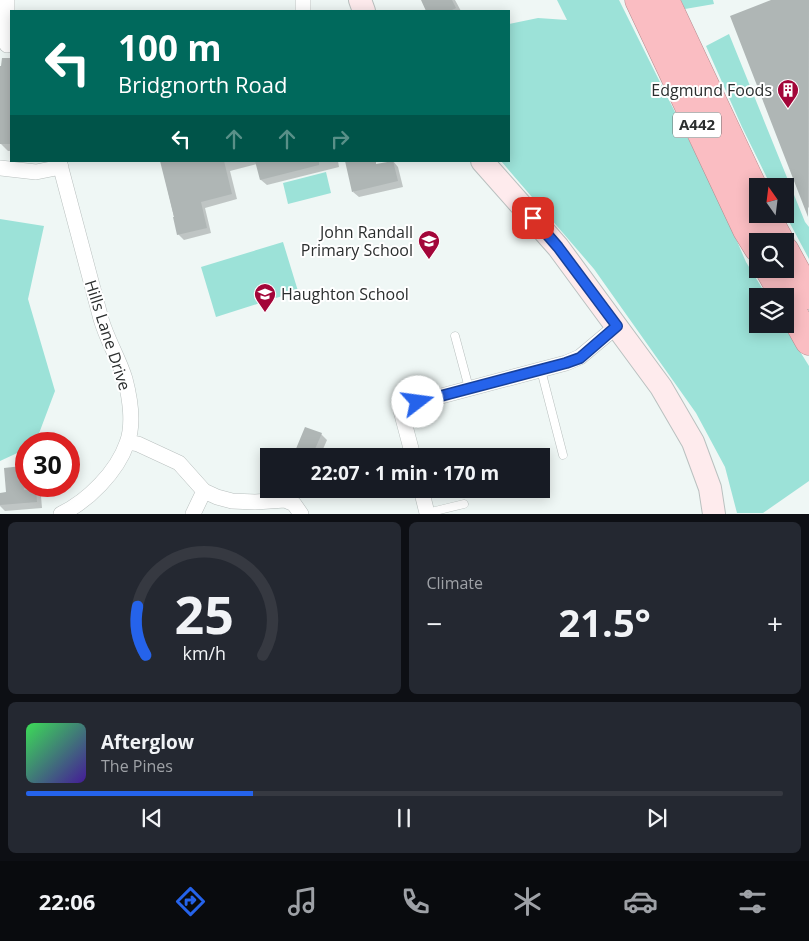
<!DOCTYPE html>
<html lang="en">
<head>
<meta charset="utf-8">
<style>
  body { margin:0; font-family:"Open Sans",sans-serif; background:#242831; color:#f1f3f6; height:100vh; display:flex; flex-direction:column; font-size:19px; white-space:nowrap }
  * { box-sizing:border-box; margin:0 }
  p { font-size:16px; color:#9ea1a6 }
  .icon { flex:none; width:28px; height:28px; fill:none; stroke:currentColor; stroke-width:2; stroke-linecap:round; stroke-linejoin:round }
  .map { position:relative; height:514px; overflow:hidden }
  .side { display:flex; flex-direction:column; gap:8px; padding:8px; background:#0d0f14; flex:1 }
  .side>* { flex:none }
  .hud { position:absolute; left:10px; top:10px; width:500px; height:152px; border-radius:0px; box-shadow:0 2px 12px #0003; background:#00695c; color:#fff; overflow:hidden }
  .needle { width:32px; rotate:346deg }
  .buttons { position:absolute; left:749px; top:178px; display:grid; gap:10px }
  .buttons a { display:grid; place-items:center; width:45px; height:45px; border-radius:0px; background:#171b24; box-shadow:0 2px 12px #0003; font-size:25px }
  .speed { position:absolute; left:15px; top:432px; display:flex; gap:10px; font-size:25px; font-weight:700; text-align:center }
  .speed>* { display:grid; place-content:center; width:65px; height:65px; border-radius:50%; background:#171b24; box-shadow:0 2px 12px #0003; line-height:1 }
  .speed .limit { border:8px solid #d22; background:#fff; color:#111 }
  .pin { position:absolute; display:grid; place-items:center; width:42px; height:42px; color:#fff; margin:-21px; border-radius:10px; box-shadow:0 2px 8px #0006 }
  .me { position:absolute; width:55px; margin:-28px; rotate:75deg; stroke-linejoin:round; filter:drop-shadow(0 0 4px #0008) }
  .turn { display:flex; align-items:center; gap:18px; height:105px; padding:0 25px; font-size:22px }
  .turn .icon { width:65px; height:65px; stroke-width:2.5 }
  .turn b { display:block; font-size:35px; line-height:42px }
  .lanes { display:flex; align-items:center; height:48px; padding:0 25px; background:#0003; justify-content:center; gap:25px; direction:ltr }
  .lanes .off { opacity:.35 }
  .big { font-size:38px; font-weight:700; line-height:1.1 }
  .side .tile { flex:1; display:flex; flex-direction:column; justify-content:center; gap:8px; min-width:0; padding:0 18px; border-radius:8px; background:#242831 }
  .side .dial { align-items:center; gap:0 }
  .dial svg { height:130px; overflow:visible; fill:none; stroke:#363941; stroke-width:7; stroke-linecap:round; text-anchor:middle }
  .dial text { fill:#f1f3f6; stroke:none }
  .song { display:flex; align-items:center; gap:15px }
  .cover { width:60px; height:60px; border-radius:8px; background:linear-gradient(135deg,hsl(130 70% 55%),hsl(260 70% 35%)) }
  .played { height:5px; border-radius:2px; background:linear-gradient(90deg,#2563eb 30%,#363941 30%) }
  .keys { display:flex; justify-content:space-around; direction:ltr }
  .heat { display:flex; justify-content:space-between; align-items:center; font-size:28px; direction:ltr }
  .side .tiles { flex:1; display:grid; gap:8px; grid-template-columns:1fr 1fr }
  .tile:last-child { grid-column:span 2 }
  .trip { position:absolute; left:260px; top:448px; width:290px; height:50px; border-radius:0px; background:#171b24; box-shadow:0 2px 12px #0003; font-weight:700; line-height:50px; text-align:center }
  .tab-bar { display:flex; height:80px; justify-content:space-around; align-items:center; background:#090b0e; color:#9ea1a6 }
  .tab-bar .icon { width:35px; height:35px }
  .tab-bar .active { color:#2563eb }
  .tab-bar b { font-size:22px; color:#f1f3f6 }
  .map>svg:first-child { display:block }
</style>
</head>
<body>
<div class="map">
<svg width="809" height="514" viewBox="0 0 809 514">
  <rect width="100%" height="100%" fill="#eff7f5"/>
  <path fill="#9ce2d8" d="M557 0H619L721 204 746 262 767 296H758V324H783L809 366V481L763 513H737L725 467 696 413 594 269 501 161H509V24L538 18 567 20Z
    M681 0H713L714 4 685 9Z
    M729 34 805 222 809 227V259L785 214V186H771L742 127 706 46Z
    M326 172 331 193 288 204 283 183Z
    M0 219 44 226 28 299 55 391 35 444H26V449L0 461Z
    M283 242 298 291 216 317 201 267Z"/>
  <path fill="#0003" d="M422 0H455L461 11H427Z
    M775 0H809V208L805 204Z
    M0 67H11V151H8L0 143Z
    M161 161H338L339 167 267 185 261 180 257 164 230 171 237 199 205 208 211 233 184 240 178 234Z
    M393 161 398 167 403 187 359 197 353 192Z
    M321 434 327 440 320 456H284L288 448 297 451Z
    M21 468 26 472V486H28L29 491H35L41 496 42 508 5 511 0 506V494L8 493Z"/>
  <path fill="#afb6b5" d="M421 0H452L456 8 450 11H426Z
    M771 0H809L808 217 730 16Z
    M2 58H11V144H0V66H1Z
    M160 161H224L232 194 201 202 207 228 177 235 173 217H174Z
    M255 161H319V165L260 180Z
    M345 161H376V164L393 161 398 181 352 192Z
    M305 427 322 433 312 456H293Z
    M22 466 24 490 36 489 37 502 0 505V493L6 492 4 468Z"/>
  <g fill="none" stroke-linecap="round" stroke-linejoin="round">
    <g stroke="#b9c0bf" stroke-width="9">
      <path id="lane" d="M455 336 469 388
        M541 370 563 455
        M427 513 464 504"/>
    </g>
    <g stroke="#b9c0bf" stroke-width="16">
      <path id="street" d="M303 11V0
        M7 45V0
        M59 161C73 214 87 267 101 319 107 340 119 359 125 379 130 398 134 425 127 443 117 472 88 501 61 514
        M0 168 36 172 61 167
        M128 442 138 444 179 463 204 491 217 497 232 501 255 502 285 500 294 504 301 514
        M413 456 400 407 566 363 580 357 617 326
        M421 489 427 513
        M193 514 204 491"/>
    </g>
    <g stroke="#b9c0bf" stroke-width="24">
      <path id="secondary" d="M360 0 364 11
        M482 161 558 247 661 387 693 442 710 488 714 514"/>
    </g>
    <g stroke="#b28b8e" stroke-width="29">
      <path id="highway" d="M639 0 747 230 758 248
        M665 0 758 198
        M765 214 780 241
        M785 251 809 295
        M769 269 784 296
        M785 298 809 341"/>
    </g>
    <use href="#lane" stroke="#fff" stroke-width="8"/>
    <use href="#street" stroke="#fff" stroke-width="15"/>
    <use href="#secondary" stroke="#feebed" stroke-width="22"/>
    <use href="#highway" stroke="#fabdc2" stroke-width="28"/>
  </g>
  <g fill="none" stroke-linecap="round" stroke-linejoin="round">
    <g stroke="#184099" stroke-width="12">
      <path id="route" d="M418 402 566 363 580 358 617 326 558 247 533 218"/>
    </g>
    <use href="#route" stroke="#2563eb" stroke-width="9"/>
  </g>
  <defs>
    <g id="building-pin" transform="scale(1.125)"><path d="M0 17L-7.5 6A9.5 9.5 0 1 1 7.5 6Z" fill="#a30639" stroke="#fff"/><path d="M-4-6H4V6H1V3H-1V6H-4ZM-2.5-4.3h1.7v1.8h-1.7ZM.8-4.3h1.7v1.8H.8ZM-2.5-1h1.7V.8h-1.7ZM.8-1h1.7V.8H.8Z" fill="#fff"/></g>
    <g id="school-pin" transform="scale(1.125)"><path d="M0 17L-7.5 6A9.5 9.5 0 1 1 7.5 6Z" fill="#a30639" stroke="#fff"/><path d="M0-5L7-2L0 1L-7-2ZM-4 1L0 2.5L4 1V4Q0 6-4 4Z" fill="#fff"/></g>
  </defs>
  <g fill-rule="evenodd">
    <use href="#building-pin" x="788" y="90"/>
    <use href="#school-pin" x="429" y="241"/>
    <use href="#school-pin" x="265" y="294"/>
  </g>
  <g text-anchor="middle" stroke-width="4" stroke-linejoin="round" paint-order="stroke">
    <rect fill="#fff" stroke="#6b6d6d" stroke-width="1" x="673" y="112.5" width="48" height="25" rx="4"/>
    <g font-size="15" font-weight="bold" fill="#2b2e2e">
      <text x="697" y="130">A442</text>
    </g>
    <g font-size="16" fill="#2b2e2e" stroke="#fff" text-anchor="end">
      <text x="772" y="96">Edgmund Foods</text>
      <text x="413" y="238">John Randall<tspan x="413" dy="18">Primary School</tspan></text>
      <text x="281" y="300" text-anchor="start">Haughton School</text>
    </g>
    <g font-size="16" fill="#2b2e2e" stroke="#fff">
      <text transform="translate(108 335) rotate(72)" y="6">Hills Lane Drive</text>
    </g>
  </g>
</svg>
<div class="buttons">
<a><svg class="needle" viewBox="-14 -14 28 28"><path d="M0-13l5 13h-10z" fill="#e53935"/><path d="M0 13l5-13h-10z" fill="#9ea1a6"/></svg></a>
<a><svg class="icon" aria-label="search" viewBox="0 0 24 24"><circle cx="10" cy="10" r="6"/><path d="M15 15l6 6"/></svg></a>
<a><svg class="icon" aria-label="layers" viewBox="0 0 24 24"><path d="M12 4l9 5-9 5-9-5zM3 14l9 5 9-5"/></svg></a>
</div>
<div class="speed"><div class="limit">30</div></div>
<div class="pin" style="left:533px;top:218px;background:#d93025"><svg class="icon" aria-label="arrive" viewBox="0 0 24 24"><path d="M6 21V4h12l-3 4 3 4H6"/></svg></div>
<svg class="me" style="left:418px;top:402px" viewBox="-20 -20 40 40"><circle r="19" fill="#fff"/><path d="M0-13L10 11 0 6-10 11z" fill="#2563eb"/></svg>
<div class="trip">22:07 · 1 min · 170 m</div>
<div class="hud">
<div class="turn"><svg class="icon" aria-label="left" viewBox="0 0 24 24"><path d="M17 20v-9H6M10 6l-5 5 5 5"/></svg><div><b>100 m</b>Bridgnorth Road</div></div>
<div class="lanes"><svg class="icon" aria-label="left" viewBox="0 0 24 24"><path d="M17 20v-9H6M10 6l-5 5 5 5"/></svg><svg class="icon off" aria-label="ahead" viewBox="0 0 24 24"><path d="M12 20V5M6 11l6-6 6 6"/></svg><svg class="icon off" aria-label="ahead" viewBox="0 0 24 24"><path d="M12 20V5M6 11l6-6 6 6"/></svg><svg class="icon off" aria-label="right" viewBox="0 0 24 24"><path d="M7 20v-9h11M14 6l5 5-5 5"/></svg></div>
</div>
</div>
<section class="side">
<div class="tiles">
<div class="tile dial"><svg viewBox="0 0 100 80">
<path d="M14 69A42 42 0 1 1 86 69"/>
<path d="M14 69A42 42 0 0 1 9 39" stroke="#2563eb"/>
<text x="50" y="56" font-size="32" font-weight="700">25</text>
<text x="50" y="72" font-size="11">km/h</text>
</svg></div>
<div class="tile"><p>Climate</p>
<div class="heat"><a>−</a><b class="big">21.5°</b><a>+</a></div>
</div>
<div class="tile">
<div class="song"><i class="cover"></i><div><b>Afterglow</b><p>The Pines</p></div></div>
<div class="played"></div>
<div class="keys"><svg class="icon" aria-label="previous" viewBox="0 0 24 24"><path d="M18 5L8 12l10 7zM5 5v14"/></svg><svg class="icon" aria-label="pause" viewBox="0 0 24 24"><path d="M8 5v14M16 5v14"/></svg><svg class="icon" aria-label="next" viewBox="0 0 24 24"><path d="M6 5l10 7-10 7zM19 5v14"/></svg></div>
</div>
</div>
</section>
<nav class="tab-bar">
<b>22:06</b>
<svg class="icon active" aria-label="directions" viewBox="0 0 24 24"><path d="M12 3l9 9-9 9-9-9zM9 14v-3h6M13 9l2 2-2 2"/></svg>
<svg class="icon" aria-label="music" viewBox="0 0 24 24"><path d="M9 18V5l10-2v13"/><circle cx="6" cy="18" r="3"/><circle cx="16" cy="16" r="3"/></svg>
<svg class="icon" aria-label="phone" viewBox="0 0 24 24"><path d="M5 4h4l2 5-3 2q2 4 5 5l2-3 5 2v4C11 20 4 13 5 4z"/></svg>
<svg class="icon" aria-label="climate" viewBox="0 0 24 24"><path d="M12 3v18M4 7l16 10M4 17L20 7"/></svg>
<svg class="icon" aria-label="car" viewBox="0 0 24 24"><path d="M5 17H2v-5l4-1 3-4h7l3 4 3 1v5h-3M9 17h6M6 11h13"/><circle cx="7" cy="17" r="2"/><circle cx="17" cy="17" r="2"/></svg>
<svg class="icon" aria-label="filters" viewBox="0 0 24 24"><path d="M4 7h16M4 17h16"/><circle cx="9" cy="7" r="2"/><circle cx="15" cy="17" r="2"/></svg>
</nav>
</body>
</html>
